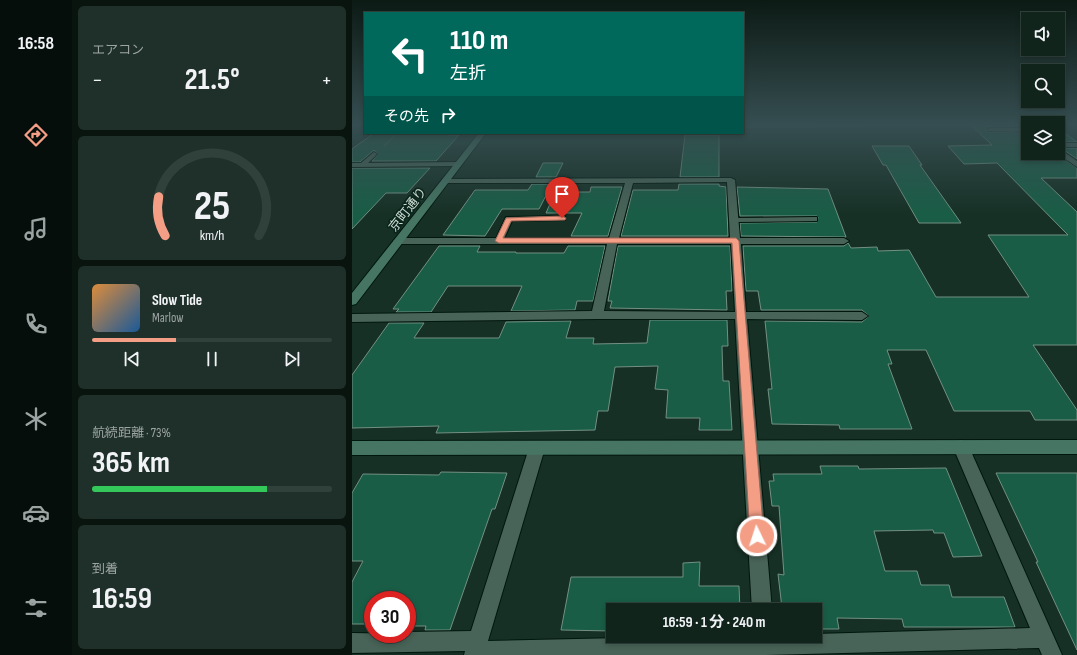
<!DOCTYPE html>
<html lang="ja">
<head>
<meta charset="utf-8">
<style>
  body { margin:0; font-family:"Sofia Sans Condensed","Noto Sans JP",sans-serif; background:#1e3029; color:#f1f3f6; height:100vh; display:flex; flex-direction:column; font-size:15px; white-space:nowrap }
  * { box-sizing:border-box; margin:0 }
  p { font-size:13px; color:#9ca4a3 }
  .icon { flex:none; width:22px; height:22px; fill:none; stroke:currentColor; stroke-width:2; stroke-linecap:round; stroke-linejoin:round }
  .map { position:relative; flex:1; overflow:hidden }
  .sheet { display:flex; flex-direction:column; gap:6px; padding:6px; background:#09140f; width:280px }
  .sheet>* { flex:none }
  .banner { position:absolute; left:12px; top:12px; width:380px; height:122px; border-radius:0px; box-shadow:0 2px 6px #0003,0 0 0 1px #30413b; background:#00695c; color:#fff; overflow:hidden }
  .controls { position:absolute; left:669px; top:12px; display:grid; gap:8px }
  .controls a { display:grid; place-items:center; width:44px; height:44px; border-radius:0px; background:#10241c; box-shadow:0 2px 6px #0003,0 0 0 1px #30413b; font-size:20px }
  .speed { position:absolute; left:12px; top:591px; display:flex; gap:8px; font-size:20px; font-weight:700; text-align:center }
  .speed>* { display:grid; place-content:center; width:52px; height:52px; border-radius:50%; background:#10241c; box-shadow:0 2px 6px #0003,0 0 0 1px #30413b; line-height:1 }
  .speed .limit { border:6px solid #d22; background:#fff; color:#111 }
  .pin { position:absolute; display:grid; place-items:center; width:34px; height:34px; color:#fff; margin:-41px -17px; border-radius:50% 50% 50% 0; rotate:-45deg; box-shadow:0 0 4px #0007 }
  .pin .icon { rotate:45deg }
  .me { position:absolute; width:44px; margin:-22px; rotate:356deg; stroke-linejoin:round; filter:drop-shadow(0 0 3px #0008) }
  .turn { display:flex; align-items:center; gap:14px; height:84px; padding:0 20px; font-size:18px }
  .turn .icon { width:52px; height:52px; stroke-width:2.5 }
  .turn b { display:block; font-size:28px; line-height:34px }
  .then { display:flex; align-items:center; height:38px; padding:0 20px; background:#0003; gap:8px; font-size:15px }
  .big { font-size:30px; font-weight:700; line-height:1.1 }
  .sheet .card { flex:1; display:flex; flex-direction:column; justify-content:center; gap:6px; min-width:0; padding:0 14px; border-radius:6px; background:#1e3029 }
  .sheet .dial { align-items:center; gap:0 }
  .dial svg { height:104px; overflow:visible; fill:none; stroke:#30413b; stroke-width:7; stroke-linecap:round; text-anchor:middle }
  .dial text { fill:#f1f3f6; stroke:none }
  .song { display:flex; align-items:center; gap:12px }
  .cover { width:48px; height:48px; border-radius:6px; background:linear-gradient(135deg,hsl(30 70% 55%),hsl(210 70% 35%)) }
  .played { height:4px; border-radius:2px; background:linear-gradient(90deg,#f49e86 35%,#30413b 35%) }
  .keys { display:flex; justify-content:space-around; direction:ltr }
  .heat { display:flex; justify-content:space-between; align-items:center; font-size:22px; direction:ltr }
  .charge { height:6px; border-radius:3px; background:linear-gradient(90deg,#34c759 73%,#30413b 0) }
  .trip { position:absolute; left:254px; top:603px; width:216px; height:40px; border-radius:0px; background:#10241c; box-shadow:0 2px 6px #0003,0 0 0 1px #30413b; font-weight:700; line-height:40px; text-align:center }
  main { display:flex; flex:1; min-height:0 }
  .menu { display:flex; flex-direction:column; width:72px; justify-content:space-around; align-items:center; background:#060e0b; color:#9ca4a3 }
  .menu .icon { width:28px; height:28px }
  .menu .active { color:#f49e86 }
  .menu b { font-size:18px; color:#f1f3f6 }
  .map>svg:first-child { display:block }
</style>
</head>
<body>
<main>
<nav class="menu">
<b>16:58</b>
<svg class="icon active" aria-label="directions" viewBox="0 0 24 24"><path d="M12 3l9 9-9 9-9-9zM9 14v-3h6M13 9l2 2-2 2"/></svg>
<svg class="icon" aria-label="music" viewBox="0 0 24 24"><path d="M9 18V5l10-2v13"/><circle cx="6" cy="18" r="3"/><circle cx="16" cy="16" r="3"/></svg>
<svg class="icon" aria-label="phone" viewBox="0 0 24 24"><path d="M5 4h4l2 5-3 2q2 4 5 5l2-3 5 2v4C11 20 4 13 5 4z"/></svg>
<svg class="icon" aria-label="climate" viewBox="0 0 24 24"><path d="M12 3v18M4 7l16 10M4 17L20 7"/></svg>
<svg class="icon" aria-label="car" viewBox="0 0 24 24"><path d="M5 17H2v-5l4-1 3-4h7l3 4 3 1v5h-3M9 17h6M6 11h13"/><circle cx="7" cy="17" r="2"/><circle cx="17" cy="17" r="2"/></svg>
<svg class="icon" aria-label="filters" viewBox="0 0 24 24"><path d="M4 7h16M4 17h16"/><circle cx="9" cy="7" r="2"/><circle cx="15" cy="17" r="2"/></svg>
</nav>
<section class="sheet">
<div class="card"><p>エアコン</p>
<div class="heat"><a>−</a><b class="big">21.5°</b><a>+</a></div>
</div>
<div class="card dial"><svg viewBox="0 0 100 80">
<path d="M14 69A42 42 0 1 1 86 69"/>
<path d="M14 69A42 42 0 0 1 9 39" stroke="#f49e86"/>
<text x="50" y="56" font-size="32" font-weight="700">25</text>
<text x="50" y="72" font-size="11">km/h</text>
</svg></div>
<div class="card">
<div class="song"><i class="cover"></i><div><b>Slow Tide</b><p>Marlow</p></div></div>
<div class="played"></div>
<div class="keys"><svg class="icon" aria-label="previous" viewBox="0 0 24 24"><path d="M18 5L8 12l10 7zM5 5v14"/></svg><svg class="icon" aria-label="pause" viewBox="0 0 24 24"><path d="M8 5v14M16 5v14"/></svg><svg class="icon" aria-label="next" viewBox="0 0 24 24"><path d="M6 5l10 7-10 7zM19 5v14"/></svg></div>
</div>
<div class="card"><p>航続距離 · 73%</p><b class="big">365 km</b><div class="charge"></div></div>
<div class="card"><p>到着</p><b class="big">16:59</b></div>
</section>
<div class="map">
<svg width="725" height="655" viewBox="0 0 725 655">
  <rect width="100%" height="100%" fill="#163025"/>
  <path fill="#195d46" stroke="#739083" d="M618 124H669L671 126H638L634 131 636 132 676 133V153H704L725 168V178H689L725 212V345H681L725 410V420H683L678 411H602L574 350H535L540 364H536L560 429H488L487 425 420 424 416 389H420L413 321 510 322 517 316 510 310H409L406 291H394L391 246H492L496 243 499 248 525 247 526 251 557 250 584 297H677L636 235H716L645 163 612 164 596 146 640 145Z
    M706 128 725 142H706Z
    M21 134H97L96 135H107L84 161H20L26 154 22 150 8 162H0V149Z
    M333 135H367V177H328Z
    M520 146H557L570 165H568L609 223H567L534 165H531Z
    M709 148H725V159Z
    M191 163H211L204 177H184Z
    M0 168H78L55 193H34L0 229Z
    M180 184H200L187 209H150L133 236 91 235 123 190H176Z
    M327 184H367V186L374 187 376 236H269L281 190H326Z
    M239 187H270L256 236H219L230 213H194L203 192H238Z
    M385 187 476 189 494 237 389 236 388 223 465 222 466 217 465 216H388Z
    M87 246H128L125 252H164V253H212L216 246H253L241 301H225L223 310 159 311 170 286H96L79 312H44L47 309H41Z
    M266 246H378L380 291H374L375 310 258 308 260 301H256Z
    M298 320H375L376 346H370L371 381H377L380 430H347L348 418H314L316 390 303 389 306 366 263 367 256 411H246L243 430 84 433 87 426 0 428V375L37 323H72L62 338H147L154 322 219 321 214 338H242L241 344 295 343Z
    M468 466H506L507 469 594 468 630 556 601 557 592 533H582L581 530 522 531 533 571H565L569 585H597L600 597H652L663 627H552L550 619 485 618 487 629H463V610H433L432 608H430L426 574 432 575 427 506H420L417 481H422L421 474H470Z
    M89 472 155 473 143 509H140L98 630H73L74 626H55V600H21V624H0V582L11 561H0V493L11 474 87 475Z
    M644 473H725V650L684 562H686Z
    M348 562 347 586H387L388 610H261V631L209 630 219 577H331V563Z"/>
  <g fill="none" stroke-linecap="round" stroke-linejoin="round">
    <g stroke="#00170e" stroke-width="2">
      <path id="lane" d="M638 128H676V132L636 131V129Z
        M22 152 25 154 16 163 106 162 109 164 106 166 0 167V163H9Z
        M210 216H213V220L160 221 150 243H144L143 241 154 217Z
        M462 217H465V221L382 222 378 220 382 218Z"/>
    </g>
    <g stroke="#00170e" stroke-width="2">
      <path id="street" d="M670 124H676V128Z
        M706 143H725V147H706Z
        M706 148 725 161V167L705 153Z
        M379 178 383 180 388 238H492L497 241 492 244H389L394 312H510L516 316 510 320 395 319 420 610H400L383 319H245L0 322V314L240 311 255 244H46L41 241 46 238H257L273 183H90V179ZM375 182 378 238H267L281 183ZM265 244H379L383 312 252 311Z
        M609 440 614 442 617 447 710 655H690L687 648 414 655H112L113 651 0 653V633L55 634V632L119 631 177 448 180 443 185 441 190 443 193 448 136 641 360 636H463V634L678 628 601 447 604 442Z"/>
    </g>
    <g stroke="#00170e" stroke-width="2">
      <path id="secondary" d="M127 133H134L4 304 0 305V293Z
        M725 440V454L0 455V441Z"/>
    </g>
    <path stroke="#60756c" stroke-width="1.5" stroke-dasharray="1 1" stroke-linecap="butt" d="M454 124 459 125
      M391 127 584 126 609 124
      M32 146 45 133"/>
    <use href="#lane" fill="#486357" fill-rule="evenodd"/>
    <use href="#street" fill="#486357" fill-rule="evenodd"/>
    <use href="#secondary" fill="#467663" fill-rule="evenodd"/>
  </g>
  <linearGradient id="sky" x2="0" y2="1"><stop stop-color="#0c1a14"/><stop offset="0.58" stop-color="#364e51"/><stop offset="1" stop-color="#364e51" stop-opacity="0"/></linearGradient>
  <rect width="725" height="215" fill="url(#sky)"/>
  <path fill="#f49e86" stroke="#9f6757" d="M210 216 214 218 213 220 159 221 151 238H384L387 241 412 536 410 541 405 543 400 541 398 536 380 243H147L143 241 154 218Z"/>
  <g text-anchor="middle" stroke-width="3.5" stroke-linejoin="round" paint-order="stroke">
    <g font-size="13" fill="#ceddd6" stroke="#0b261c">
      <text transform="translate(55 209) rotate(-52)" y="5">京町通り</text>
    </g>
  </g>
</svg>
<div class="controls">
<a><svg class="icon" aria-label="sound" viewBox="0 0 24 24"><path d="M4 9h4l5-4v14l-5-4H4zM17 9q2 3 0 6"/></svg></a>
<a><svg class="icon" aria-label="search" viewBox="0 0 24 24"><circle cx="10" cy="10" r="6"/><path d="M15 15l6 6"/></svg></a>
<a><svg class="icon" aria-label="layers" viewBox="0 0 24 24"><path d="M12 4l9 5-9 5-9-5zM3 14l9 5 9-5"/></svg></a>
</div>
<div class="speed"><div class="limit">30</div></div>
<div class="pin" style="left:210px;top:218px;background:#d93025"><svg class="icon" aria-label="arrive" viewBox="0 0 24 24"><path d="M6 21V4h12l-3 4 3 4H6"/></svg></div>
<svg class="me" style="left:405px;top:536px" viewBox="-20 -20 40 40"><circle r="17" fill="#f49e86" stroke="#fff" stroke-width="3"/><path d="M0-11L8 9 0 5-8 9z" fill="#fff"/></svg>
<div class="trip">16:59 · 1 分 · 240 m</div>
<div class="banner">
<div class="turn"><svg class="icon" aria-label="left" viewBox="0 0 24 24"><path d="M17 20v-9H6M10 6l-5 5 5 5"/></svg><div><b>110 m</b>左折</div></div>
<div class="then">その先<svg class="icon" aria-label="right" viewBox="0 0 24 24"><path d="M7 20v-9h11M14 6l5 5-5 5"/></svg></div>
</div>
</div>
</main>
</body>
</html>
